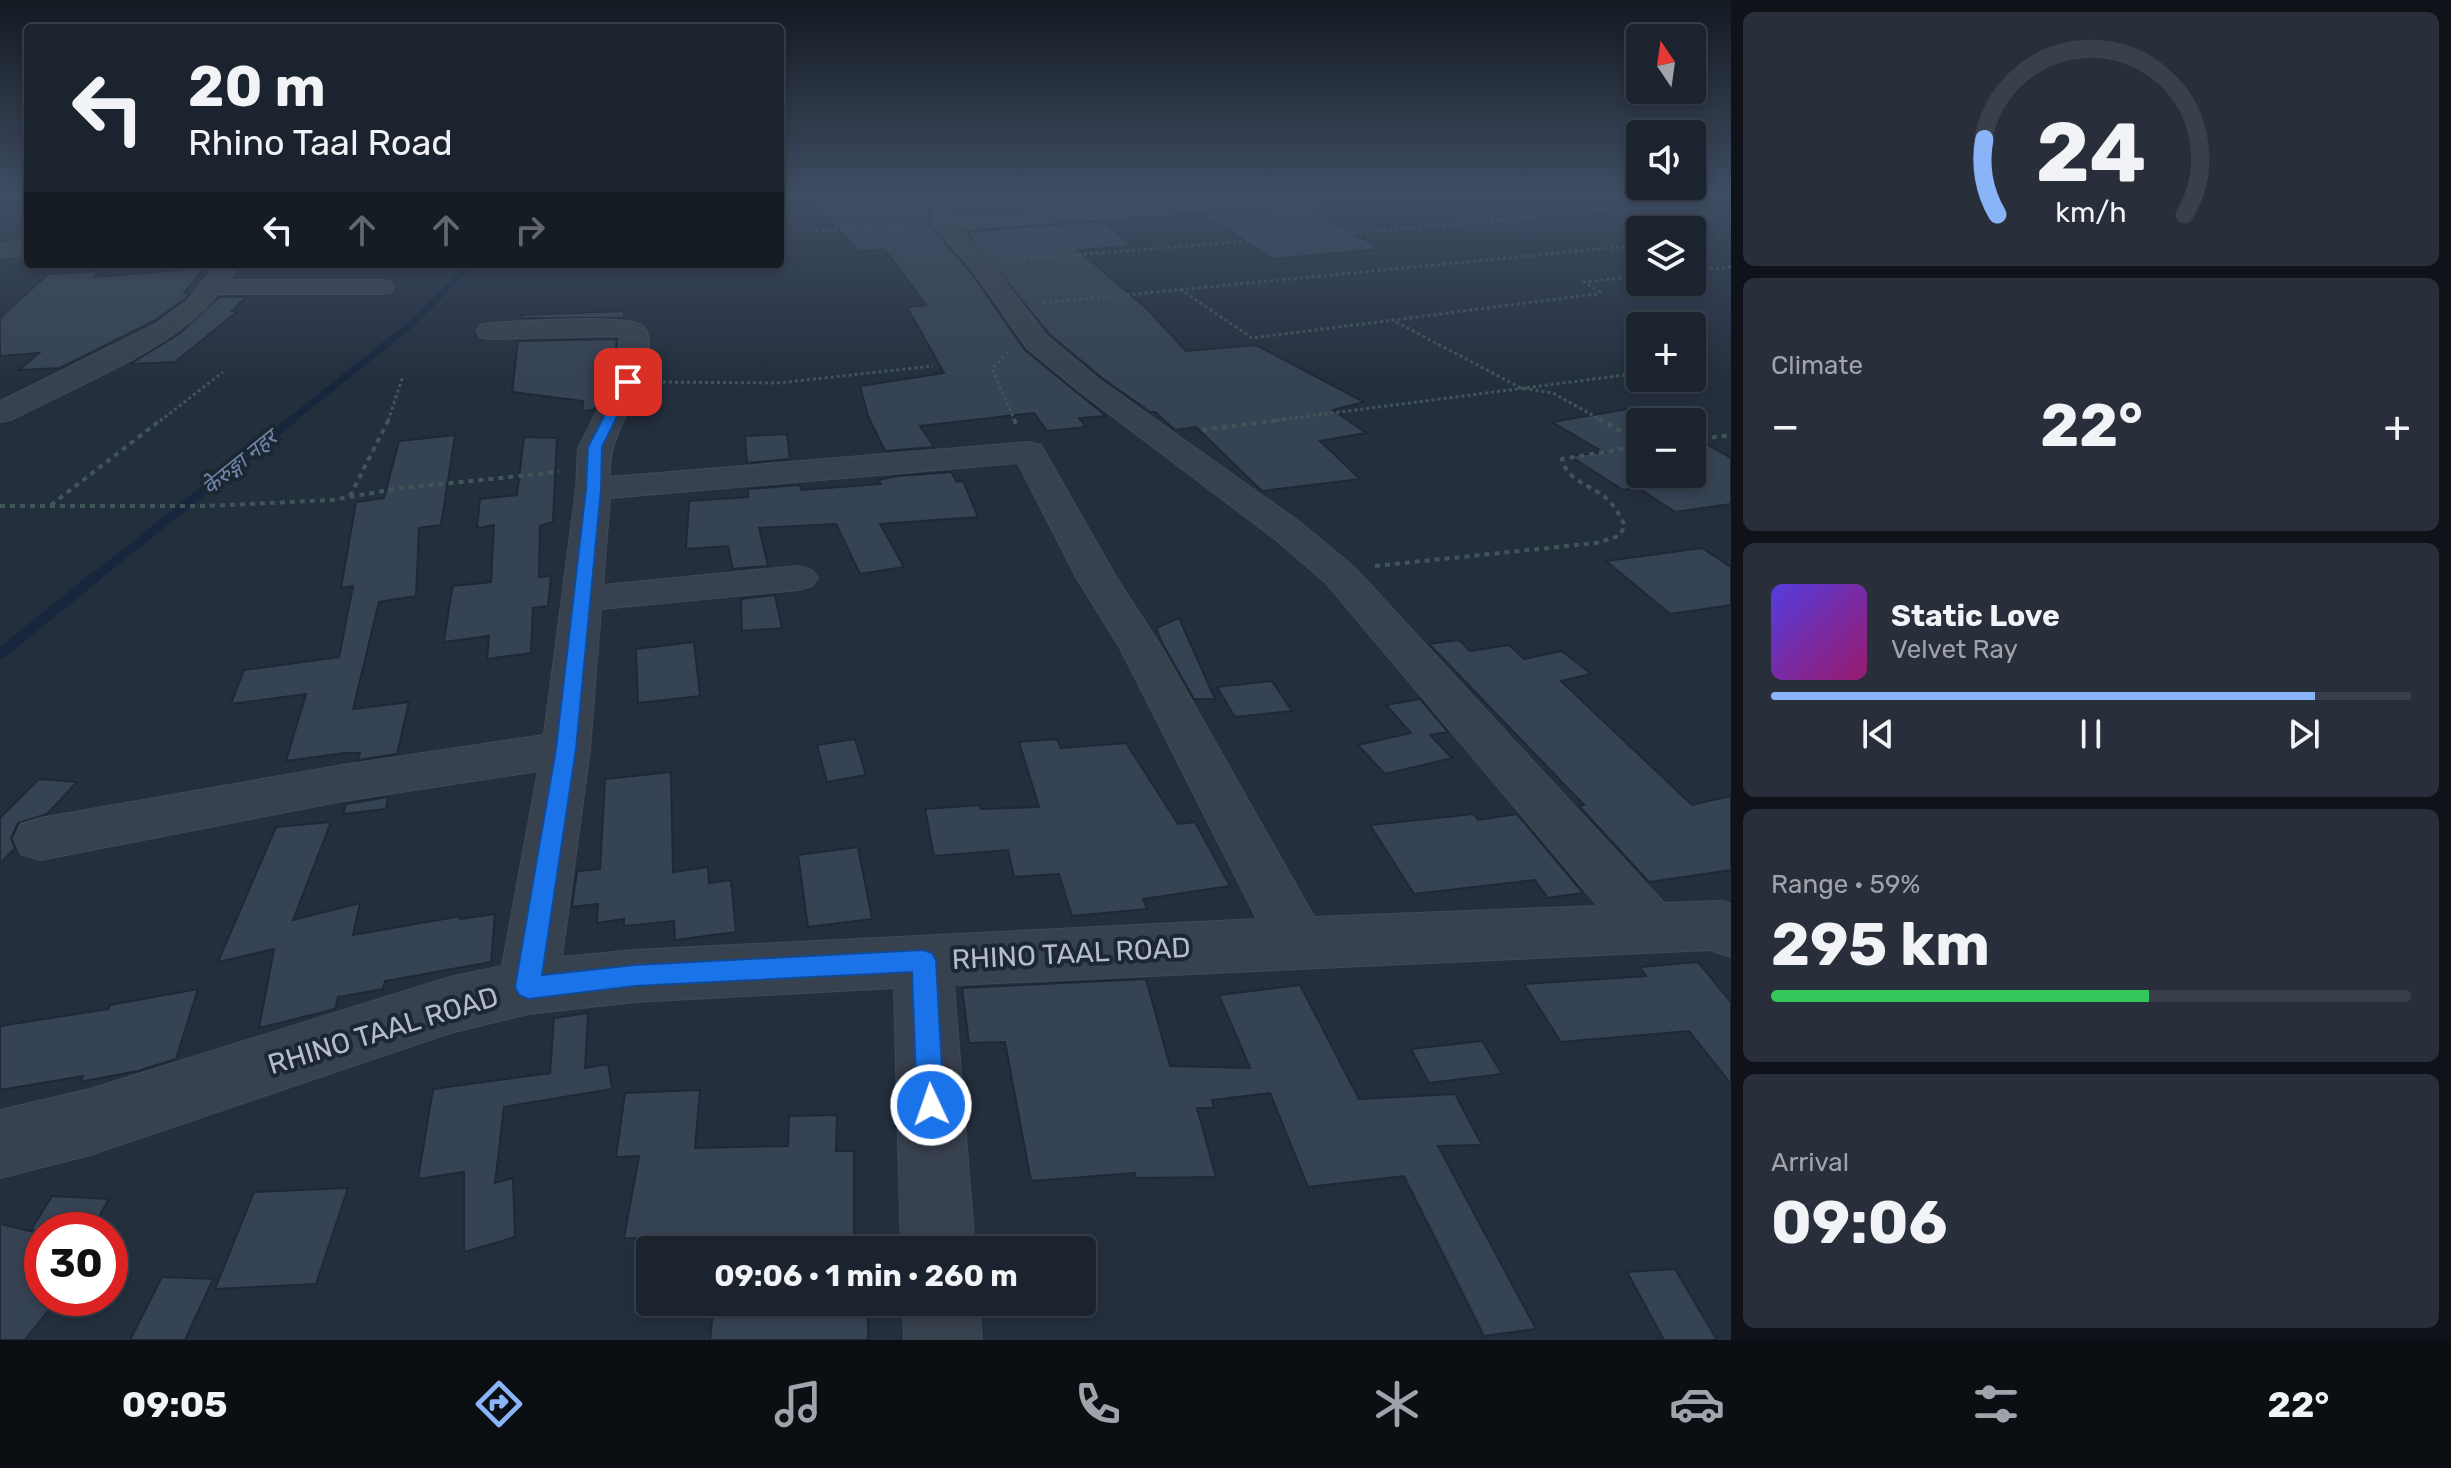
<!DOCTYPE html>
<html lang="en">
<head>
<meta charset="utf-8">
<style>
  body { margin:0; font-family:Rubik,"Noto Sans Devanagari",sans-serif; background:#282f3a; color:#f1f3f6; height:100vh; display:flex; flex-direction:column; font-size:30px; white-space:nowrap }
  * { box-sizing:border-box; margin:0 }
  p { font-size:26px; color:#a0a4aa }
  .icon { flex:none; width:44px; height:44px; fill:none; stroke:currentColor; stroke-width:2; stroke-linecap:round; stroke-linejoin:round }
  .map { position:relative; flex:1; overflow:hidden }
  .side { display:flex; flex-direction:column; gap:12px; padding:12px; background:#0f1319; width:720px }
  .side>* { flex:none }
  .hud { position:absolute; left:24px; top:24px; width:760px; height:244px; border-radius:8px; box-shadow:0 4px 12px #0003,0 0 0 2px #39404a; background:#1b232e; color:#f1f3f6; overflow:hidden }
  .needle { width:52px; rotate:347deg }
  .fabs { position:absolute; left:1626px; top:24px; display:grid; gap:16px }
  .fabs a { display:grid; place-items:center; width:80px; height:80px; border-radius:8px; background:#1b232e; box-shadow:0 4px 12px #0003,0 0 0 2px #39404a; font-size:40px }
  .speed { position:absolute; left:24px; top:1212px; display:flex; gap:16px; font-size:40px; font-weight:700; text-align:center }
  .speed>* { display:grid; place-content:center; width:104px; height:104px; border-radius:50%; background:#1b232e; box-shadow:0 4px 12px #0003,0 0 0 2px #39404a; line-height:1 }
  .speed .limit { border:12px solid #d22; background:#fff; color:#111 }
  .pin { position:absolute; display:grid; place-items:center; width:68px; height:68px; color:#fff; margin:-34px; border-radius:16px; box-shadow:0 4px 12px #0006 }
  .me { position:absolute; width:88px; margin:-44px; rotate:357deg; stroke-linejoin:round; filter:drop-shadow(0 0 6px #0008) }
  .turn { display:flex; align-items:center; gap:28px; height:168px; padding:0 32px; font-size:36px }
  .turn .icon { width:104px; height:104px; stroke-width:2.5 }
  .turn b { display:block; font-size:56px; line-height:68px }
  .lanes { display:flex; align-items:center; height:76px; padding:0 32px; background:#0003; justify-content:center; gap:40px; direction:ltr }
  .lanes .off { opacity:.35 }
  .big { font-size:60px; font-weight:700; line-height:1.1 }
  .side .tile { flex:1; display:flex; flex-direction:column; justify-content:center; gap:12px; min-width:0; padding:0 28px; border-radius:12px; background:#282f3a }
  .side .dial { align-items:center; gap:0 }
  .dial svg { height:208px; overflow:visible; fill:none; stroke:#39404a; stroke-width:7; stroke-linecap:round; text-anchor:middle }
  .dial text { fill:#f1f3f6; stroke:none }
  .song { display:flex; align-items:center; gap:24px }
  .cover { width:96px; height:96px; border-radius:12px; background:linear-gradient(135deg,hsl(250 70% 55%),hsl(320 70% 35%)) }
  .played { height:8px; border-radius:4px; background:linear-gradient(90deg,#8ab4f8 85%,#39404a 85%) }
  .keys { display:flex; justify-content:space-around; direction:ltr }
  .heat { display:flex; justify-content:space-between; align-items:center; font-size:44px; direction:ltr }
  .charge { height:12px; border-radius:6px; background:linear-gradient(90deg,#34c759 59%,#39404a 0) }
  .trip { position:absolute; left:636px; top:1236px; width:460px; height:80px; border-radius:8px; background:#1b232e; box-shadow:0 4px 12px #0003,0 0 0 2px #39404a; font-weight:700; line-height:80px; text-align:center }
  .tabs { display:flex; height:128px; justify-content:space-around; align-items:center; background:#0b0e12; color:#a0a4aa }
  .tabs .icon { width:56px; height:56px }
  .tabs .on { color:#8ab4f8 }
  .tabs b { font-size:36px; color:#f1f3f6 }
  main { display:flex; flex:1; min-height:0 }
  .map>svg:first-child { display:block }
</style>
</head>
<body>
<main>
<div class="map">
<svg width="1731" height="1340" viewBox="0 0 1731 1340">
  <rect width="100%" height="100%" fill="#242f3e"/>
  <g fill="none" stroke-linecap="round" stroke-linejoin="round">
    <path stroke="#17263c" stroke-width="6" d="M440 295 471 264"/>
    <path stroke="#17263c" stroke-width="7" d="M290 421 410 325 442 293"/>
    <path stroke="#17263c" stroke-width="9" d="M93 579 293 419"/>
    <path stroke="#17263c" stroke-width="11" d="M0 654 95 577"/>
  </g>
  <path fill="#364354" stroke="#1f2835" stroke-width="2" d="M804 193H919L929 208 930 226 969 270 1025 350 1106 416 1079 418 1086 427 1047 431 1034 413 920 426 934 447 885 451 868 416 860 386 944 373 907 307 926 305 884 249 859 252Z
    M947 193H1066L1080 204 957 214 955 205Z
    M1305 206 1381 249 1272 259 1202 213Z
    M1102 221 1133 246 1078 250 1146 308 1186 351 1256 345 1364 402 1333 410 1366 433 1320 441 1360 479 1262 491 1196 427 1175 430 1155 412H1150L1102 378 1049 334 966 232Z
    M204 268 184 293H190L185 299 154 321 60 368 19 370 39 353 0 356V318L48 274 99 271 94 277Z
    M219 297H246L232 311H238L175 362 130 364 179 334Z
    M624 311V318H521V315Z
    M617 339 612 375 594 410 582 411 583 401 512 392 518 341Z
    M1640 407 1667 422H1640V474H1692V436L1731 458V504L1675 512 1637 487 1623 490 1570 456 1603 452 1552 422Z
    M787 434 790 459 747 463 745 436Z
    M455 435 441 525 419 528 416 596 379 602 353 709 409 702 397 754 358 760 360 753H344L286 761 306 694 231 704 244 670 339 657 353 586 341 588 356 502 384 498 399 441Z
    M524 437 557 438 553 522 540 526 539 577 551 576 548 606 533 608 531 653 487 659 489 636 444 642 450 601 453 586 491 582 494 525 477 528 480 499 517 495Z
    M951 472 957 482 963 481 978 517 880 524 904 567 860 574 836 524 759 528 768 566 733 569 728 546 686 549 689 501 748 497V489L800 485 801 490 881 484 878 480 898 476Z
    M1702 548 1731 567V605L1670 614 1606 561Z
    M775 595 782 628 742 631 741 599Z
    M1179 618 1215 699H1194L1162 643 1156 628Z
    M1459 640 1470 651 1509 645 1524 659 1562 651 1591 674 1561 681 1692 805 1731 796V870L1649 882 1579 806 1584 805 1429 644Z
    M694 642 700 696 638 703 636 649Z
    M1272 681 1292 711 1235 717 1217 687Z
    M1420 699 1448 732 1430 735 1452 758 1385 774 1358 745 1411 733 1386 705Z
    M855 739 866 775 827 782 817 745Z
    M1057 739 1061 748 1126 743 1178 824 1195 822 1230 886 1143 899 1147 909 1072 916 1059 874 1014 877 1008 850 934 856 925 809 980 805 981 809 1039 807 1019 742Z
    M671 772 673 872 708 867 709 883 731 880 736 932 675 940 674 921 624 926V919L597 923 598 904 572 907 577 871 600 869 605 779Z
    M39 779 77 782 47 814 18 823 11 838 15 848 0 864V818Z
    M388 797 386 809 343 814 346 804Z
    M1474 814 1478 820 1517 814 1583 893 1548 898 1535 880 1414 894 1370 825Z
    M331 822 293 920 360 903 353 935 461 916 460 919 495 914 491 962 385 981 383 989 338 997 335 1009 259 1028 274 949 218 962 276 827Z
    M858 847 872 919 808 927 798 855Z
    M1698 962 1731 1002V1084L1689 1031 1561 1042 1524 984 1646 976 1640 967Z
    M1146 979 1170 1066 1250 1068 1219 995 1300 985 1359 1099 1455 1094 1482 1145 1438 1146 1536 1329 1484 1336 1404 1176 1308 1187 1270 1093 1212 1100 1214 1108H1197L1216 1177 1136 1178 1135 1173 1031 1181 1005 1042 969 1043 962 988Z
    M198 989 176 1059 138 1071 80 1082 83 1076 0 1090V1026L108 1009 110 1005Z
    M588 1013 585 1068 608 1064 612 1089 504 1107 495 1183 513 1178 515 1237 464 1252V1172L418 1179 433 1089 550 1073 554 1018Z
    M1482 1041 1502 1074 1429 1083 1411 1049Z
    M700 1090 695 1148 788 1146 789 1116 837 1115 836 1151H854V1250H867H739V1239L624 1238 639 1156 616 1157 625 1093Z
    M348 1188 316 1284 215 1289 254 1192Z
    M52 1196 109 1199 91 1230H31Z
    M0 1224 42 1234V1298H59L25 1340H0Z
    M1675 1269 1717 1340H1664L1627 1272Z
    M162 1277 213 1279 185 1340H130Z
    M714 1302H868V1340H710Z"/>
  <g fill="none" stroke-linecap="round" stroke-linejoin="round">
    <g stroke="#414a57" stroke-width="2">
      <path id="minor" d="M922 193H943L953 207 954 217 1271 193H1360L1350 199 960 229 987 258 1047 336 1100 380 1301 523 1354 567 1664 903 1723 901 1731 904V957L1710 950 954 985 975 1250H901L894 988 635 1002 528 1014 450 1033 90 1155 0 1178V1110L90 1089 450 977 502 966 538 771 343 801 40 860 21 854 14 839 21 824 40 818 343 765 544 735 576 489 578 449 615 376 620 336 490 339 480 337 477 331 480 325 490 323C517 322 626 313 643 326 656 337 644 378 638 391 625 421 608 443 610 477L1029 442 1041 445 1116 577 1162 648 1314 917 1598 906 1326 583 1275 539 1080 392 1027 348 971 268 932 224V207ZM1018 463 1076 577 1120 648 1257 919 635 950 562 957 590 749 601 609 798 590 812 586 818 578 812 570 798 566 603 585 610 498Z
        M28 241V255L0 257V243Z
        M217 264H241L229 280H382L391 282 394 287 391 292 382 294H218C178 347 72 388 11 420L0 422V401L156 324 187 301Z
        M903 1302H979L982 1340H904Z"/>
    </g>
    <path stroke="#3f5557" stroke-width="3" stroke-dasharray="3 3" stroke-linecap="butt" d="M816 231 915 226
      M1012 260 1464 224 1731 196
      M1692 271 1731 267
      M1180 289 1252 338 1597 294 1600 292 1584 282 1640 276
      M1043 303 1640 245
      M1396 322 1521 388 1553 393 1603 421
      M1008 352 992 369 1015 421
      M657 382 778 383 933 366
      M160 421 223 372
      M388 421 403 376
      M1271 421 1640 373"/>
    <path stroke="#3f5557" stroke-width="4" stroke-dasharray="5 5" stroke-linecap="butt" d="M1014 419 1017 426
      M1599 419 1640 442
      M1202 430 1287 419
      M1692 440 1731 435
      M350 496 389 419
      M51 505 162 419
      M0 506H207L332 500 401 488 559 472
      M1375 566 1596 543 1619 536 1625 526C1620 516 1615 506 1606 498 1591 485 1567 481 1562 459L1640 446"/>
    <use href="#minor" fill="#38414e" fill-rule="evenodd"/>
  </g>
  <linearGradient id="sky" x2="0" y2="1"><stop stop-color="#141a22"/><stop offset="0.51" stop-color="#3f4d63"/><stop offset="1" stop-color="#3f4d63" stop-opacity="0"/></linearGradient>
  <rect width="1731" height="381" fill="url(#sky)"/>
  <path fill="#1a73e8" stroke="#114b97" stroke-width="2" d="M628 379 634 382 602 447 601 489 576 749 542 975 635 965 923 950 932 953 936 960 944 1105 940 1115 931 1119 921 1115 917 1105 912 972 635 986 528 999 519 995 515 987 556 749 586 489 588 447 622 382Z"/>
  <g text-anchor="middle" stroke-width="8" stroke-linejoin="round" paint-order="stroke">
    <g font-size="22" font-style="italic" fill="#6d86a8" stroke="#1d2633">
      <text transform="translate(239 462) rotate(-39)" y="8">केेरुङ्गा नहर</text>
    </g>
    <g font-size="28" fill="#b4bcc9" stroke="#1d2633">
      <text transform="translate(1071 953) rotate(-3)" y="10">RHINO TAAL ROAD</text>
      <text transform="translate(383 1030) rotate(-17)" y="10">RHINO TAAL ROAD</text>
    </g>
  </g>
</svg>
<div class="fabs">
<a><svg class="needle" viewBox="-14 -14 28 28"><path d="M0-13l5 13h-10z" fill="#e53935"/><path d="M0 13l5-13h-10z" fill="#a0a4aa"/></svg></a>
<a><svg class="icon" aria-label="sound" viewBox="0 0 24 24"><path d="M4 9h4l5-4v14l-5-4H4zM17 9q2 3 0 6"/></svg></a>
<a><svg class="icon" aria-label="layers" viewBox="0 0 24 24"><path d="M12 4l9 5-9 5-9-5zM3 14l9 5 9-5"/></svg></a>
<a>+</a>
<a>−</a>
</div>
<div class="speed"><div class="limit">30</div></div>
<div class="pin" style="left:628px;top:382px;background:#d93025"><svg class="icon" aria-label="arrive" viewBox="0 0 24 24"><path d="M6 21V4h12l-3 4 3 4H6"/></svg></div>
<svg class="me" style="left:931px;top:1105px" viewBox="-20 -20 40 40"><circle r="17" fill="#1a73e8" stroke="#fff" stroke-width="3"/><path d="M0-11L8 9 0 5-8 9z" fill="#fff"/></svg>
<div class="trip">09:06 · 1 min · 260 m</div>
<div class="hud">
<div class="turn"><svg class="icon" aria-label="left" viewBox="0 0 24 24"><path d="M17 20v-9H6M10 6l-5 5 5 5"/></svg><div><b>20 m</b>Rhino Taal Road</div></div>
<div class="lanes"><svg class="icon" aria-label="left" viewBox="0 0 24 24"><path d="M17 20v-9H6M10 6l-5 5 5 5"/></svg><svg class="icon off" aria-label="ahead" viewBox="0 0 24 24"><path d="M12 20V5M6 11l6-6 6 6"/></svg><svg class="icon off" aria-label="ahead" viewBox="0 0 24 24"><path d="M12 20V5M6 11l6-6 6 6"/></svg><svg class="icon off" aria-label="right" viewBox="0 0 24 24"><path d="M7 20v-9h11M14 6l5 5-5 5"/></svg></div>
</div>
</div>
<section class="side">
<div class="tile dial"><svg viewBox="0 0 100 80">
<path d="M14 69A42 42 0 1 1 86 69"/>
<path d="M14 69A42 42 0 0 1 9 40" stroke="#8ab4f8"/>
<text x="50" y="56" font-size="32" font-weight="700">24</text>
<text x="50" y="72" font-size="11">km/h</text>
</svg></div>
<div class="tile"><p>Climate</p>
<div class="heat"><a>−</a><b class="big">22°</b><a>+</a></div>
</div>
<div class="tile">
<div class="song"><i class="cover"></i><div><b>Static Love</b><p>Velvet Ray</p></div></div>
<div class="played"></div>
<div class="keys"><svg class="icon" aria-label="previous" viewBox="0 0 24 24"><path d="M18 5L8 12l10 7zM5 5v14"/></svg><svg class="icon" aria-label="pause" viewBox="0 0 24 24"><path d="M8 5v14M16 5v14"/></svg><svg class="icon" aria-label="next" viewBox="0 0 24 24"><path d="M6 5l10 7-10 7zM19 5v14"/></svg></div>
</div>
<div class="tile"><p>Range · 59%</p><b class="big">295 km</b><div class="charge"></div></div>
<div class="tile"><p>Arrival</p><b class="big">09:06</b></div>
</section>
</main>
<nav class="tabs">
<b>09:05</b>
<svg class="icon on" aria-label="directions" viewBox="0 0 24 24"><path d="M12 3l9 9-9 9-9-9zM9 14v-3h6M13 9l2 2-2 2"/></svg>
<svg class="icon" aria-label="music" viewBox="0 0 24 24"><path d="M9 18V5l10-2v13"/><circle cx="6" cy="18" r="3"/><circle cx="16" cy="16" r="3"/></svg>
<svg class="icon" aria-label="phone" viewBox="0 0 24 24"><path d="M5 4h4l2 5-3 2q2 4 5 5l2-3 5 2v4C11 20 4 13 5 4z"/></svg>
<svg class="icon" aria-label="climate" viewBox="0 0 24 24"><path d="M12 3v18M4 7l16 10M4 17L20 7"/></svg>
<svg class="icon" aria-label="car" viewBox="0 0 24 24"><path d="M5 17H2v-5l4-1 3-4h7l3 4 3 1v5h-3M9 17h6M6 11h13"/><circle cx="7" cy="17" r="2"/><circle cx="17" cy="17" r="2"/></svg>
<svg class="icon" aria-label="filters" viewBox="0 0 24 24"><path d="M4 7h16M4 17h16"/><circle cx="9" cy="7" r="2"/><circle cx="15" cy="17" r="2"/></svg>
<b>22°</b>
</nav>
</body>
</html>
